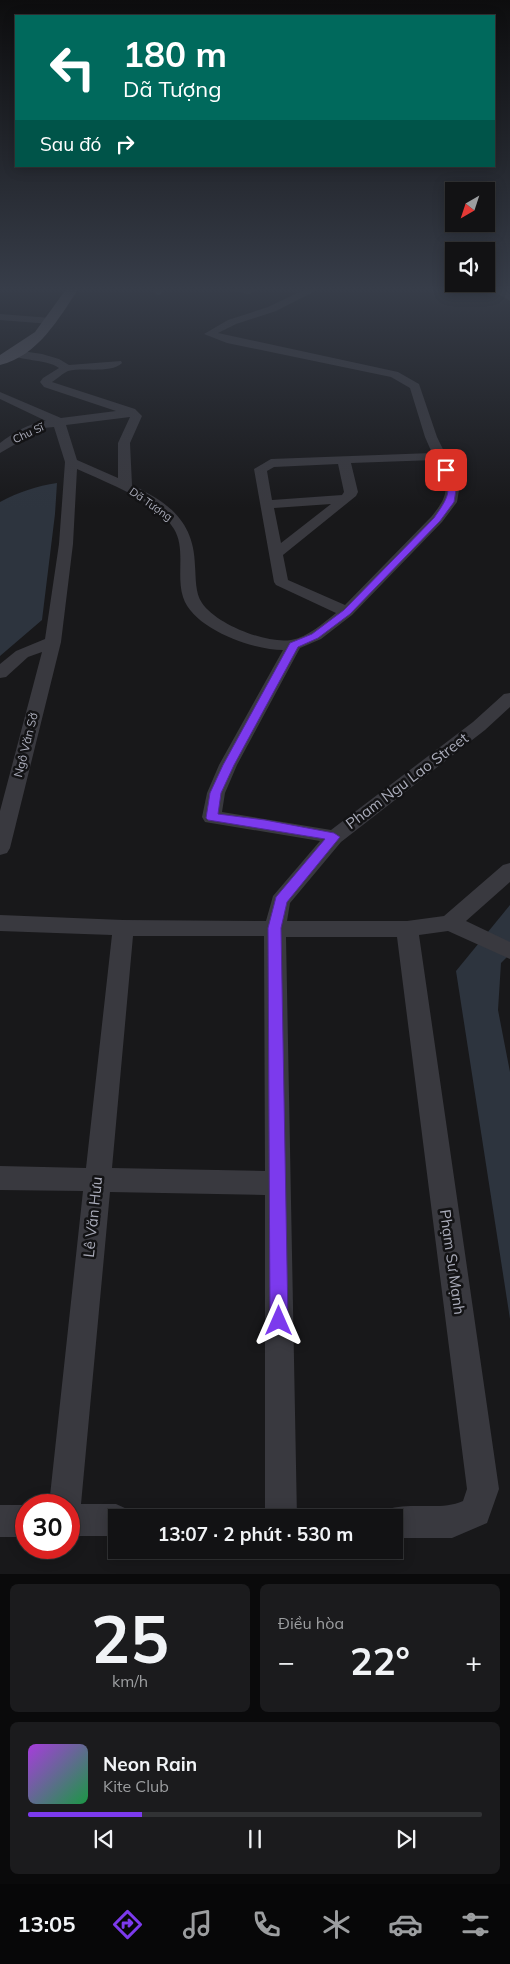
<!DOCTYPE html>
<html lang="vi">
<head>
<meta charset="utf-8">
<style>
  body { margin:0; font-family:Mulish,sans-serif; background:#1b1b1d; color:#f1f3f6; height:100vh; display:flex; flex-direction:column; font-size:19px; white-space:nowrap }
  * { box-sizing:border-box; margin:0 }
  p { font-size:16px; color:#9c9ea0 }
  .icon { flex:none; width:28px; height:28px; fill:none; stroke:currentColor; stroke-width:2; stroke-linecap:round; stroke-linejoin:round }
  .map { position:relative; height:1574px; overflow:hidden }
  .panel { display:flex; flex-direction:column; gap:10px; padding:10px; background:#0a0a0b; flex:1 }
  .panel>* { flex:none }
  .banner { position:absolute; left:15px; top:15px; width:480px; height:152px; border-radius:0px; box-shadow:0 2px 12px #0003,0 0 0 1px #313234; background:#00695c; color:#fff; overflow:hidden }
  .needle { width:32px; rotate:219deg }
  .fabs { position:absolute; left:445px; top:182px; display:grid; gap:10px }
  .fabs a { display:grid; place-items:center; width:50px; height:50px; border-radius:0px; background:#121214; box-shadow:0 2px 12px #0003,0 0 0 1px #313234; font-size:25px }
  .speed { position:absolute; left:15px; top:1494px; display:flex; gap:10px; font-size:25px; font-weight:700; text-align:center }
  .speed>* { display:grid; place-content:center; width:65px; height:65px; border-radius:50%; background:#121214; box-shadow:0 2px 12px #0003,0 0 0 1px #313234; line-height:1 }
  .speed .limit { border:8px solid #d22; background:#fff; color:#111 }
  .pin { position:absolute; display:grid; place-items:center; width:42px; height:42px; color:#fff; margin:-21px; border-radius:10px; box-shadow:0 2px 8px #0006 }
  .me { position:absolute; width:55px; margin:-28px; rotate:0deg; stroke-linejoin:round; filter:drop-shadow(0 0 4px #0008) }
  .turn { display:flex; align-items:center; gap:18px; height:105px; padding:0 25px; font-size:22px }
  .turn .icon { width:65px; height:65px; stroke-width:2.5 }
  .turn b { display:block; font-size:35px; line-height:42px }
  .then { display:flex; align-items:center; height:48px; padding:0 25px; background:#0003; gap:10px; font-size:19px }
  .big { font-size:38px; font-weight:700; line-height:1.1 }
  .panel .widget { flex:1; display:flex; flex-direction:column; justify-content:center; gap:8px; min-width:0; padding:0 18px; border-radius:8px; background:#1b1b1d }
  .panel .dial { align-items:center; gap:0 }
  .dial b { font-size:65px; line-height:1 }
  .song { display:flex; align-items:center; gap:15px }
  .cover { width:60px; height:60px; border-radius:8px; background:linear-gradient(135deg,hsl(280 70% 55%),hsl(140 70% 35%)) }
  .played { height:5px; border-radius:2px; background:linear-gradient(90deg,#7c3aed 25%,#313234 25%) }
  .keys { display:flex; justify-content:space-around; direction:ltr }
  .heat { display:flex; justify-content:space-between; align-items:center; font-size:28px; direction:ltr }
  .panel .tiles { flex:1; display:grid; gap:10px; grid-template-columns:1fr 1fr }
  .widget:last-child { grid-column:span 2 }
  .trip { position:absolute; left:108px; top:1509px; width:295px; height:50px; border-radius:0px; background:#121214; box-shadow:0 2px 12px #0003,0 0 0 1px #313234; font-weight:700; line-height:50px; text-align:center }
  .dock { display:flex; height:80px; justify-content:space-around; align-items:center; background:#070708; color:#9c9ea0 }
  .dock .icon { width:35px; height:35px }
  .dock .selected { color:#7c3aed }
  .dock b { font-size:22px; color:#f1f3f6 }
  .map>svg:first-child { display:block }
</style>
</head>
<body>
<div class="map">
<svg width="510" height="1574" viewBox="0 0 510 1574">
  <rect width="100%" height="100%" fill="#18181a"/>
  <path fill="#2d343e" d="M57 483 55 514 42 620 0 656V502C18 492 37 486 57 483Z
    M510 905V954L501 963 498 1010 510 1072V1319L456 971Z"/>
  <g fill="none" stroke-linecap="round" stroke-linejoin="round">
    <path fill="#39393f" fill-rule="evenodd" d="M155 288H165L161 294 158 295 153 292Z
      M226 288H260L249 294 228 290Z
      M308 288H321L276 311 236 324 218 333 398 372 419 384 437 437 460 484 457 502 442 522 352 615 321 639 300 648 237 765 225 793 222 812 331 830 473 722 504 694 510 693V707L485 730 341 842 290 903 287 921H407L444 916 503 865 510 863V882L466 921 510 942V959L448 931 419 935 499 1489 487 1523 452 1538H394V1518H380L383 1511C408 1500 438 1512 463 1501L467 1489 397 937H286L297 1518H265V1195L110 1192 81 1504H116L127 1509 131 1518H116V1536H69V1505H49L83 1191 0 1190V1166L86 1168 112 935 0 931V915L123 920 266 921 273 896 320 841 205 822 202 817 207 793 219 765 283 650C253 650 193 629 183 597 176 575 186 549 174 529 156 500 107 483 77 469L73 544 61 642 10 848 7 853 0 855V811L42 652 28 657 6 677 0 678V664L16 651 45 639 59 544 65 462 54 427 43 428 0 453V443C13 433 29 423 46 421L0 399V392L61 418 116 411 44 387 40 382 43 378 59 368C45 358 19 362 10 353L15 350 42 354 59 359 69 365 121 361 122 363C111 374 83 367 68 371 63 373 57 379 52 382L135 409 142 416 130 443 132 485C169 503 194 521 195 566 196 578 195 593 202 603 216 624 266 644 291 640 308 637 323 623 336 613L276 585 274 582 254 469 271 459 432 453 425 437 410 388 391 377 227 343 204 334 228 320 268 307ZM130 417 118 443V478L77 460 66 425ZM435 460C448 487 451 492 432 516L345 605 288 580 283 555 356 496 358 492 351 463ZM338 464 344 492 342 495 272 500 267 471 274 467ZM331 504 281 543 274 508ZM133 936H264L265 1171 112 1168Z
      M488 288H500L510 294V301Z
      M0 314 51 318 56 321 51 324 0 320Z
      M0 1505H26V1537H0Z"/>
    <path fill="#55555e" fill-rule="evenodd" d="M67 288H79C59 318 38 356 0 365V355L35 332Z"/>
  </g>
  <linearGradient id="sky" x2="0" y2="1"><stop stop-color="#0d0d0e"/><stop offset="0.57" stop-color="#373d49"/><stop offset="1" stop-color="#373d49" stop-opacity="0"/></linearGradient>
  <rect width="510" height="508" fill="url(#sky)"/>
  <path fill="#7c3aed" stroke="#51269a" d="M446 468 450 470 457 484 454 502 440 521 350 614 318 638 298 647 234 765 221 793 218 814 265 820 334 833 340 837 287 902 281 928 288 1321 285 1327 279 1330 273 1327 270 1321 268 928 276 897 325 839 208 820 206 818 210 793 223 765 290 643 312 634 344 610 434 518C447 499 453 492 443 470Z"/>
  <g text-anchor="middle" stroke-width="5" stroke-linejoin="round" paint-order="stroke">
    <g font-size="11" fill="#aaacba" stroke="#131315">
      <text transform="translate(28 433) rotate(-25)" y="4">Chu Sĩ</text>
      <text transform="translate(151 504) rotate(35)" y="4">Dã Tượng</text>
    </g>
    <g font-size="12" fill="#aaacba" stroke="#131315">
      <text transform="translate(26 745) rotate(-76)" y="4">Ngô Văn Sở</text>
    </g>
    <g font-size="15" fill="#aaacba" stroke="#131315">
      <text transform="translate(407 781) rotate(-37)" y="5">Pham Ngu Lao Street</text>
      <text transform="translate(93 1217) rotate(-84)" y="5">Lê Văn Hưu</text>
      <text transform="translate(452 1262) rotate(82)" y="5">Phạm Sư Mạnh</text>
    </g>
  </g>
</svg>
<div class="fabs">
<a><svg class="needle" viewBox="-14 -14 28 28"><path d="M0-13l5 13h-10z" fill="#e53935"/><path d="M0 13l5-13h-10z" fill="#9c9ea0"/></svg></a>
<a><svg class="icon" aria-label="sound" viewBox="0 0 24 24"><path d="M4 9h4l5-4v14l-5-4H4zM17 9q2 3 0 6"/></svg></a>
</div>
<div class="speed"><div class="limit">30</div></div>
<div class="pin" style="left:446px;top:470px;background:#d93025"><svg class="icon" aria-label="arrive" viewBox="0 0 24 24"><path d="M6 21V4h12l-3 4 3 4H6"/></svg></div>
<svg class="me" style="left:279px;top:1321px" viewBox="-20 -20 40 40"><path d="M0-17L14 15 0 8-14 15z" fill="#7c3aed" stroke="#fff" stroke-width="4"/></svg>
<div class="trip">13:07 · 2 phút · 530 m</div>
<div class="banner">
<div class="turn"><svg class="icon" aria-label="left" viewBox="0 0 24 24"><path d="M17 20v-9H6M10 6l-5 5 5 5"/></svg><div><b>180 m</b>Dã Tượng</div></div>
<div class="then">Sau đó<svg class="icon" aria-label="right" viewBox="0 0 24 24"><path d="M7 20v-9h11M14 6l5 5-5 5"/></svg></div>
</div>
</div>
<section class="panel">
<div class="tiles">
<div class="widget dial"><b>25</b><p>km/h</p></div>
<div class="widget"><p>Điều hòa</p>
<div class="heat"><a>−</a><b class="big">22°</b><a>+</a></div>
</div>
<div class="widget">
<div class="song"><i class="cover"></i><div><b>Neon Rain</b><p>Kite Club</p></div></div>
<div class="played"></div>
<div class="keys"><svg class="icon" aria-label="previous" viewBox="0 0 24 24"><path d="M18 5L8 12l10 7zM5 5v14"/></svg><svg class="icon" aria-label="pause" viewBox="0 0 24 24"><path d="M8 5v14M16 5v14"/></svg><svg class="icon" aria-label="next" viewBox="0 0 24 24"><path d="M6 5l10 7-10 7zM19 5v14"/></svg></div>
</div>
</div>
</section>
<nav class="dock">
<b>13:05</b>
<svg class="icon selected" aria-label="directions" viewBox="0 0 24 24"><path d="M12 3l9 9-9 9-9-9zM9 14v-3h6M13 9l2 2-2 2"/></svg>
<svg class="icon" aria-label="music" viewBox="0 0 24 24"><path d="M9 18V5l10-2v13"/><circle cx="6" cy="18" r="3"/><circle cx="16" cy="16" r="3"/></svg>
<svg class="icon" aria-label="phone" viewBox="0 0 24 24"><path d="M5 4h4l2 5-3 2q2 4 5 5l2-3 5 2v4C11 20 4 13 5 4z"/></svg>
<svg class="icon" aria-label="climate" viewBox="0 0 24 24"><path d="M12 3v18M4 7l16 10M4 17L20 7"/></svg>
<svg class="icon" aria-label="car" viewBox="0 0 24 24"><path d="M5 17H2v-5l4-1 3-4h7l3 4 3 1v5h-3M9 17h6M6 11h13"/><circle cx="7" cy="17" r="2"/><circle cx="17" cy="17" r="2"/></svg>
<svg class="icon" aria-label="filters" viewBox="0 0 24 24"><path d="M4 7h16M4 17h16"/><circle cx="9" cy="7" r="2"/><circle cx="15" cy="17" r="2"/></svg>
</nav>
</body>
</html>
